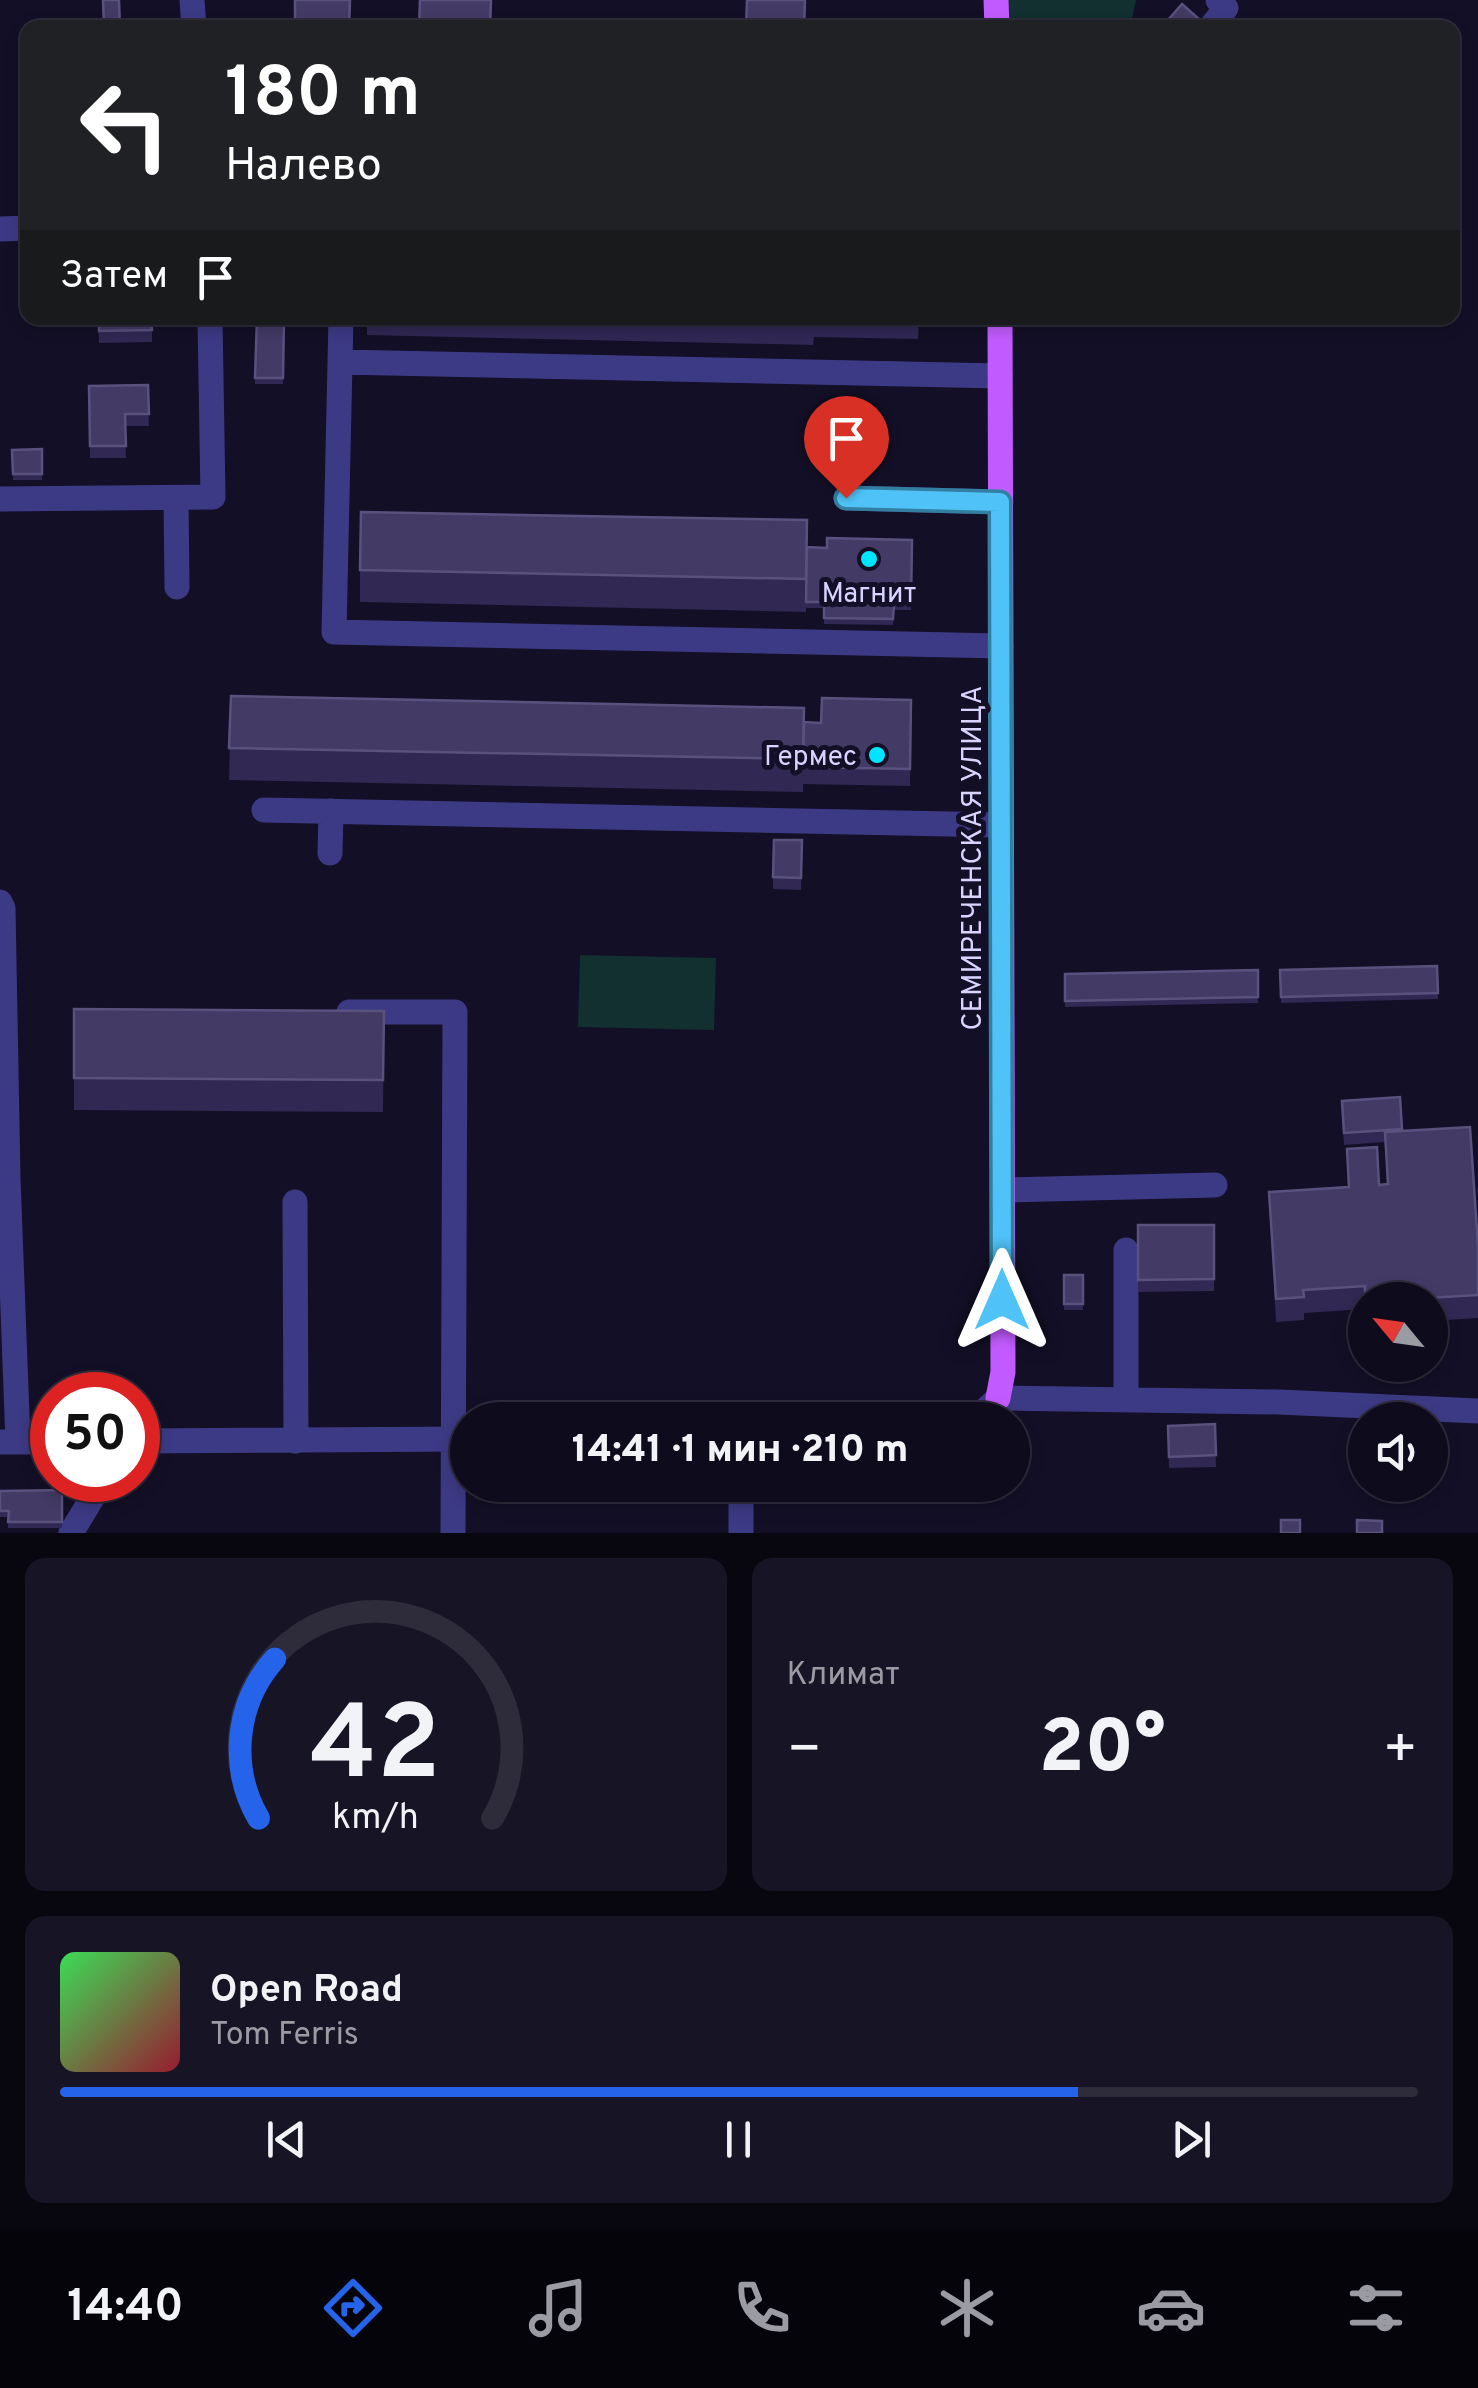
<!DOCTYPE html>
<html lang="ru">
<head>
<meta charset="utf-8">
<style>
  body { margin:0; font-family:Overpass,sans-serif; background:#171425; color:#f1f3f6; height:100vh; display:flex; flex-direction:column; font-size:38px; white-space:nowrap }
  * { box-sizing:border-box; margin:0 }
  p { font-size:32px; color:#9b9ba3 }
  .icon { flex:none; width:55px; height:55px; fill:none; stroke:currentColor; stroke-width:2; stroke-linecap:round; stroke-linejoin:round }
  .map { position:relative; height:1533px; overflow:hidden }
  .panel { display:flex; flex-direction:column; gap:25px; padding:25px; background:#08060f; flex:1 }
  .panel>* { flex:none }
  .top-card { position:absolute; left:20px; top:20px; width:1440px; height:305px; border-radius:20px; box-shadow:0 5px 15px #0003,0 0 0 2px #2e2b3b; background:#202124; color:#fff; overflow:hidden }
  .needle { width:65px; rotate:299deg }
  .tools { position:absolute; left:1348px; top:1282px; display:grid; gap:20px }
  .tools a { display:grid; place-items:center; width:100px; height:100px; border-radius:50%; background:#0e0b1c; box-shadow:0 5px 15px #0003,0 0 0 2px #2e2b3b; font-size:50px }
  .speed { position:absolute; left:30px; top:1372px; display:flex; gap:20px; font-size:50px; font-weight:700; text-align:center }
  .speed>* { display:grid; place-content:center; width:130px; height:130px; border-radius:50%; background:#0e0b1c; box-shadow:0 5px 15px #0003,0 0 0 2px #2e2b3b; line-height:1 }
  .speed .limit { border:15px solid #d22; background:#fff; color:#111 }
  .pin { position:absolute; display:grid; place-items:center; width:85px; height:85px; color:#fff; margin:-102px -42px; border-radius:50% 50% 50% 0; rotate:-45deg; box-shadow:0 0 10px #0007 }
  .pin .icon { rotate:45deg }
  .me { position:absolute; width:110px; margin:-55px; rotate:0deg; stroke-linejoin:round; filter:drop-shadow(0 0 8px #0008) }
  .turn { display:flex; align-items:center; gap:35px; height:210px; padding:0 40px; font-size:45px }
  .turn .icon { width:130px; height:130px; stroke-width:2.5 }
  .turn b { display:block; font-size:70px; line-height:85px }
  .then { display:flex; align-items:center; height:95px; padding:0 40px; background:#0003; gap:20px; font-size:38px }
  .big { font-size:75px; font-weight:800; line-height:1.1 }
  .panel .widget { flex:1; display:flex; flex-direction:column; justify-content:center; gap:15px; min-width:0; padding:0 35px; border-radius:20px; background:#171425 }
  .panel .dial { align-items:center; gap:0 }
  .dial svg { height:260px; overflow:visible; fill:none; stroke:#2e2b3b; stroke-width:7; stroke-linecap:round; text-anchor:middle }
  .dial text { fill:#f1f3f6; stroke:none }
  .song { display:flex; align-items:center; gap:30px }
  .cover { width:120px; height:120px; border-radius:15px; background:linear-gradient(135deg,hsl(130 70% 55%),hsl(350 70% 35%)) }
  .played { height:10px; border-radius:5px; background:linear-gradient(90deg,#2563eb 75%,#2e2b3b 75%) }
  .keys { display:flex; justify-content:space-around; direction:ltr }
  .heat { display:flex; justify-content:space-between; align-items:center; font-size:55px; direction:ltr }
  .panel .tiles { flex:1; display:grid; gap:25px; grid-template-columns:1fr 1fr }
  .widget:last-child { grid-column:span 2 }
  .trip { position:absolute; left:450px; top:1402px; width:580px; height:100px; border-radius:50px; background:#0e0b1c; box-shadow:0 5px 15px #0003,0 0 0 2px #2e2b3b; font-weight:800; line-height:100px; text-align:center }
  .tab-bar { display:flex; height:160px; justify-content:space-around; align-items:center; background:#06040b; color:#9b9ba3 }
  .tab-bar .icon { width:70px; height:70px }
  .tab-bar .selected { color:#2563eb }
  .tab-bar b { font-size:45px; color:#f1f3f6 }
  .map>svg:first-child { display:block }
</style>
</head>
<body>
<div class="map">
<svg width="1478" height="1533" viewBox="0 0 1478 1533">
  <rect width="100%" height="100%" fill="#130f26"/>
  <path fill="#12302f" d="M1007 0H1136L1130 28 1008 27Z
    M580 955 716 958 714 1030 578 1027Z"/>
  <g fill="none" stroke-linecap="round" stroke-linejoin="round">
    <path stroke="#3d3a85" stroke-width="25" d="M192 0 194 28
      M1210 28 1226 8 1218 0
      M0 229 28 228
      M341 318 334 632 1001 646
      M340 362 1000 376
      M176 498 177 587
      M846 498 1001 502
      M0 499 213 497 210 318
      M264 810 1001 825
      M330 853 331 811
      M0 902 3 908 8 1178 18 1442
      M349 1012H455L453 1533
      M1002 1190 1215 1185
      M295 1202 296 1441
      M1126 1250V1400
      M975 1420 998 1398 1279 1402 1478 1411
      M138 1441 467 1439
      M0 1442H52
      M71 1533 103 1480
      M741 1533V1485"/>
    <path stroke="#c25bff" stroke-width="25" d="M996 0 997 28
      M998 1398 1003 1372 1000 318"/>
  </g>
  <path fill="#312854" d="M98 318 152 330V342L99 343Z
    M257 318H285L283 384H255Z
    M367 318H919L918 339 814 337 813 345 367 335Z
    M148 385 149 426H125L126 458H90L89 386Z
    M42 449V480H13L12 450Z
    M912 540 911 610H894L893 625 824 624V608H806V612L360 602V570L807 547 827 548Z
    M231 696 821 723 911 700 910 786 803 784V780V792L229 780Z
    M802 840 801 890 773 889V877Z
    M1437 966 1438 999 1281 1003 1280 970Z
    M1258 970V1003L1065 1007V974Z
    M74 1009 384 1011 383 1112 74 1110Z
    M1400 1097 1402 1131 1478 1246V1318L1430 1321V1300H1365V1311V1309L1304 1313V1320L1276 1322 1269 1192 1348 1187 1347 1149 1379 1185 1387 1184 1385 1142 1344 1145 1342 1113Z
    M1138 1225H1214V1291L1138 1292Z
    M1064 1275H1083V1310H1064Z
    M1215 1424 1216 1467 1169 1468 1168 1426Z
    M62 1490V1528H8V1517H0V1491Z"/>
  <path fill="#433a66" stroke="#5a527e" stroke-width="2.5" d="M103 0H119L120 28H104Z
    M295 0H350L349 28H295Z
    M420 0H491L490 28H419Z
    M747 0H805L804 28H746Z
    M1182 4 1209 28H1161Z
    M99 318H151L152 330 99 331Z
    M257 318H284L283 378H255Z
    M814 318H918V322L814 319Z
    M148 385 149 414H125L126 446H90L89 386Z
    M42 449V474H13L12 450Z
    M361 512 807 520 806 579 360 570Z
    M827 538 912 540 911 604H894L893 619 824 618V602H806L807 547 827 548Z
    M231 696 804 708 803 759 229 748Z
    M822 698 911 700 910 769 803 767 804 722 821 723Z
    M774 840H802L801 878 773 877Z
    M1437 966 1438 993 1281 997 1280 970Z
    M1258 970V997L1065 1001V974Z
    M74 1009 384 1011 383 1080 74 1078Z
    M1400 1097 1402 1129 1344 1133 1342 1101Z
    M1470 1127 1478 1246V1295L1395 1300V1291L1365 1293V1286L1303 1290 1304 1297 1276 1299 1269 1192 1349 1187 1347 1149 1377 1147 1379 1185 1388 1184 1385 1132Z
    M1138 1225H1214V1279L1138 1280Z
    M1064 1275H1083V1304H1064Z
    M1215 1424 1216 1455 1169 1457 1168 1426Z
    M62 1490V1522H8L9 1511H0V1491Z
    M1281 1520H1300V1533H1281Z
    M1357 1520 1382 1521V1533H1357Z"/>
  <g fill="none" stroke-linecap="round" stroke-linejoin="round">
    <g stroke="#337fa1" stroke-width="25">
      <path id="route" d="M846 498 1000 502 1002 1300"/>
    </g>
    <use href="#route" stroke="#4fc3f7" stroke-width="18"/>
  </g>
  <g fill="#00e5ff" stroke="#130f26" stroke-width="4">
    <circle cx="869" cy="559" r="10"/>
    <circle cx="877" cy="755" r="10"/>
  </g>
  <g text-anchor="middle" stroke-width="10" stroke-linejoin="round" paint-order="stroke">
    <g font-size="28" fill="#d9d4ff" stroke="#130f26">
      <text x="869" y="602">Магнит</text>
      <text x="857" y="765" text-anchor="end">Гермес</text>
    </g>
    <g font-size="28" fill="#d9d4ff" stroke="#130f26">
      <text transform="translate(971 858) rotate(-90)" y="10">СЕМИРЕЧЕНСКАЯ УЛИЦА</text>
    </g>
  </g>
</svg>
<div class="tools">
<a><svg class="needle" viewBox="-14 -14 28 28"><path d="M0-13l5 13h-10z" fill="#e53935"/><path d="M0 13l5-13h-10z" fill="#9b9ba3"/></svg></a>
<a><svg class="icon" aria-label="sound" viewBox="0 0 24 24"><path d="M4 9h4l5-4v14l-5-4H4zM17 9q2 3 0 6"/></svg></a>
</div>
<div class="speed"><div class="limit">50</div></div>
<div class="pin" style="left:846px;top:498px;background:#d93025"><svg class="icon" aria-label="arrive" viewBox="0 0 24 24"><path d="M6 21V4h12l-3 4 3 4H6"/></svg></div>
<svg class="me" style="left:1002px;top:1300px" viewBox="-20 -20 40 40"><path d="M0-17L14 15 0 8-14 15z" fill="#4fc3f7" stroke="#fff" stroke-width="4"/></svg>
<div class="trip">14:41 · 1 мин · 210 m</div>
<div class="top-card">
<div class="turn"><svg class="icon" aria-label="left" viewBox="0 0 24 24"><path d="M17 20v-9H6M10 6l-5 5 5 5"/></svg><div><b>180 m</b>Налево</div></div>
<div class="then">Затем<svg class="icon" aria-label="arrive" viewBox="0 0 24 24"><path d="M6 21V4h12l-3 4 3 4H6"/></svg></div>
</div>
</div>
<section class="panel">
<div class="tiles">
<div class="widget dial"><svg viewBox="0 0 100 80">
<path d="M14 69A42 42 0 1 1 86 69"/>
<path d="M14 69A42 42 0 0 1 19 20" stroke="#2563eb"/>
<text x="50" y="56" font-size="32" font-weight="700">42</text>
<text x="50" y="72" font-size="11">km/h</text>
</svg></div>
<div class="widget"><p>Климат</p>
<div class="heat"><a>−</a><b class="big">20°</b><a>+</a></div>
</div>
<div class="widget">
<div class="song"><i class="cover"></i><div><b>Open Road</b><p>Tom Ferris</p></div></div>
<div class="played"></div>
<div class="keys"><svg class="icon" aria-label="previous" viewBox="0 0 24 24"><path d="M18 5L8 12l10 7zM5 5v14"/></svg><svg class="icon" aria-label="pause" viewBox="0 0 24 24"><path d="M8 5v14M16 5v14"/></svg><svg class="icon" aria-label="next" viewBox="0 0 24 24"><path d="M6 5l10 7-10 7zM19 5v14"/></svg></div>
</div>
</div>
</section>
<nav class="tab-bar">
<b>14:40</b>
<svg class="icon selected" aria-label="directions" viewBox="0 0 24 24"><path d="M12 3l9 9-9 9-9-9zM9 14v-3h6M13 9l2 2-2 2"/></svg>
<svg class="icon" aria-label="music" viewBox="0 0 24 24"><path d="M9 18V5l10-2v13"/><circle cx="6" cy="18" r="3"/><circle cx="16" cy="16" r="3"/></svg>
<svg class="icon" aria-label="phone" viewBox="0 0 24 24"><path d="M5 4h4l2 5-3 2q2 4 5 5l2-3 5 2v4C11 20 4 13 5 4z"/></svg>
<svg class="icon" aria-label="climate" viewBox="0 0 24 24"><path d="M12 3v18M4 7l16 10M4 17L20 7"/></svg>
<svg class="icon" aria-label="car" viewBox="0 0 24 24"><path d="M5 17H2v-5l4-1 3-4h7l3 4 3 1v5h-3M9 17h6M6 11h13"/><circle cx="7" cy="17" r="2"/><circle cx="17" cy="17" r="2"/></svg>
<svg class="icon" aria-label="filters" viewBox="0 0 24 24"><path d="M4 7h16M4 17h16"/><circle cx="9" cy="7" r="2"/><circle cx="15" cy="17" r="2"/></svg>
</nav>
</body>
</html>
